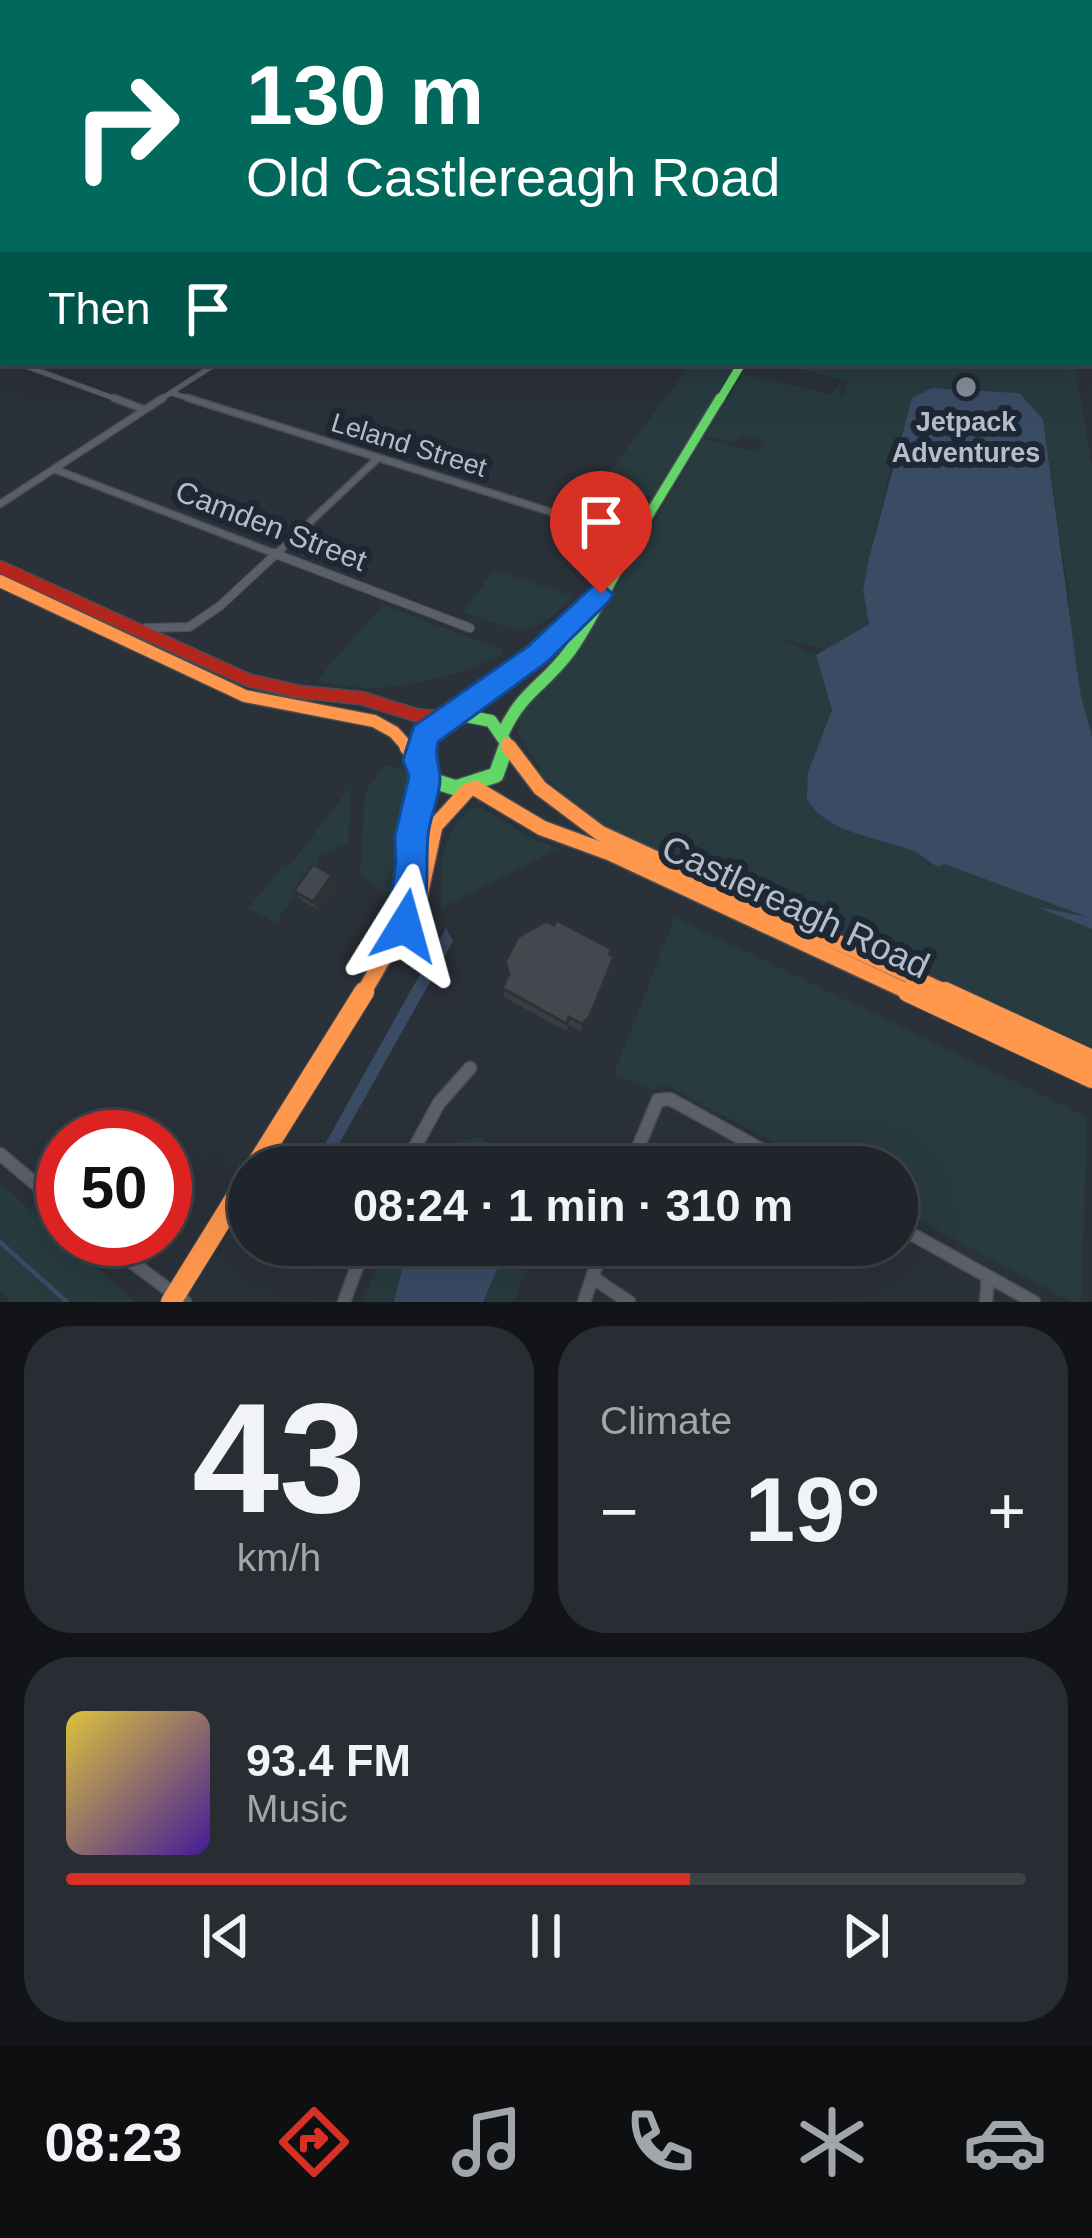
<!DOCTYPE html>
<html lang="en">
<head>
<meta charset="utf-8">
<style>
  body { margin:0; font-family:Arial,sans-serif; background:#282d33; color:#f1f3f6; height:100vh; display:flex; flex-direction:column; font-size:45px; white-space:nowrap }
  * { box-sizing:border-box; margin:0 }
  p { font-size:39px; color:#a2a5a9 }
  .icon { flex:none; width:66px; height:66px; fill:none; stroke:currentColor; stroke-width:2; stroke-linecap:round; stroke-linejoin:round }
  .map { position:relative; height:1302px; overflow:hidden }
  .sheet { display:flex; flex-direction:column; gap:24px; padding:24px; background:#121418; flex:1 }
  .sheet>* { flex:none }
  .guide { position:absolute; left:0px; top:0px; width:1092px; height:366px; box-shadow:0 12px 48px #0002,0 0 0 3px #3d4247; background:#00695c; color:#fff; overflow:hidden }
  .speed { position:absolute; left:36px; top:1110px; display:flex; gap:24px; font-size:60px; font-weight:700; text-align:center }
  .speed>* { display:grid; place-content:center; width:156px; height:156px; border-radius:50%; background:#20252b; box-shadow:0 12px 48px #0002,0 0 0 3px #3d4247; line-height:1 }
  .speed .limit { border:18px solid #d22; background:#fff; color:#111 }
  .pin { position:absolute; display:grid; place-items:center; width:102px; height:102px; color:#fff; margin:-123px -51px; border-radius:50% 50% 50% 0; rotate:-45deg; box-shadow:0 0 12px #0007 }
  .pin .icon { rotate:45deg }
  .me { position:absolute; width:132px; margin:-66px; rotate:8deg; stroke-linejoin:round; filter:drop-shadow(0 0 9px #0008) }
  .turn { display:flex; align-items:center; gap:42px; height:252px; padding:0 48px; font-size:54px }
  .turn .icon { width:156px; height:156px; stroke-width:2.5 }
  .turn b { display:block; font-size:84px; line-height:102px }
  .then { display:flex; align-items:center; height:114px; padding:0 48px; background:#0003; gap:24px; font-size:45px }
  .big { font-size:90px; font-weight:800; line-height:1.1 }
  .sheet .widget { flex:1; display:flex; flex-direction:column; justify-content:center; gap:18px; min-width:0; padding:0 42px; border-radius:48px; background:#282d33 }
  .sheet .dial { align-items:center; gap:0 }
  .dial b { font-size:156px; line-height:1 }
  .song { display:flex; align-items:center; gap:36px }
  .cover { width:144px; height:144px; border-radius:18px; background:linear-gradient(135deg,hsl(50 70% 55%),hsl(260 70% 35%)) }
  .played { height:12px; border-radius:6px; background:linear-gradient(90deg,#d93025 65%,#3d4247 65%) }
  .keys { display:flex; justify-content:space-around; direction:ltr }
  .heat { display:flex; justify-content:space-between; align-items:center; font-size:66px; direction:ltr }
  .sheet .tiles { flex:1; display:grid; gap:24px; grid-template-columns:1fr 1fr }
  .widget:last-child { grid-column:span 2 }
  .trip { position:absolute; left:228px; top:1146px; width:690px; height:120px; border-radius:60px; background:#20252b; box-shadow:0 12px 48px #0002,0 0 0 3px #3d4247; font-weight:800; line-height:120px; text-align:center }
  .dock { display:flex; height:192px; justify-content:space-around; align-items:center; background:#0d0f11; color:#a2a5a9 }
  .dock .icon { width:84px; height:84px }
  .dock .active { color:#d93025 }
  .dock b { font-size:54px; color:#f1f3f6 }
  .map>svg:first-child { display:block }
</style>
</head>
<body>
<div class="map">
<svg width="1092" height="1302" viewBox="0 0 1092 1302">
  <rect width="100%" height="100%" fill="#2b3139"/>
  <path fill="#283b3f" d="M692 363H737L655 498 603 480Z
    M775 363H1074L1092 465V737C1072 689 1071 634 1068 584H1072L1067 581 1043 419 1019 393 932 388 914 401 895 451 869 558 863 590 869 624 826 649 781 639 816 655 832 710 813 758 811 807C842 831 877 836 912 850 922 854 929 862 938 867L944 864 1092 918 1040 908 1092 929V1047L600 824 537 771 540 768 518 733 520 712 582 643 703 439 758 452 765 442 744 435 732 442 705 436 742 374 830 394 842 381 838 393 841 398 849 381Z
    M494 570 573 596C530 642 516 631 463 612Z
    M383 605 502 650 503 655C443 680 381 699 317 680Z
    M372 759 351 787 348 844 317 857 319 863 275 923 249 908 284 864 289 866Z
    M385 765 402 769 411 778 403 822 404 869 393 903 360 873 365 792Z
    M472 808H482L534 840 559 848 441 909C440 874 439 831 472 808Z
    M675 917 1087 1117 1081 1302H1072L897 1209V1167H819L666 1085 653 1090 614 1074Z
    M479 1136 524 1167H424L432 1151Z
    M0 1183 122 1290 134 1302H11L0 1291Z
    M385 1245H408L394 1302H363Z
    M508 1245H535L514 1302H483Z"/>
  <path fill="#3a4b64" d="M932 388 1019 393 1043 419 1080 692 1092 737V929L1037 907 1088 917 944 864 938 867C929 862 922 855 913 851 880 837 826 834 807 799L808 772 832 710 816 655 869 624 863 590 869 558 912 398Z
    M446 928 453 941 326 1167H312Z
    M408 1245H508L483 1302H394Z"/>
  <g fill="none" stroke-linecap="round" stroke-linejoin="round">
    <path stroke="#3a4b64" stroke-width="4.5" d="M0 1242 67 1302"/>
    <g stroke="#494d54" stroke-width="6">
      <path id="street-far3" d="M17 363 122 401
        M171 393 198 401
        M158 401 217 363"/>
    </g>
    <g stroke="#494d54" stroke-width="9">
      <path id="street-far2" d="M114 398 143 409
        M188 398 634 538
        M54 469 281 556
        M0 504 163 398
        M274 556 377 459"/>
    </g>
    <g stroke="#494d54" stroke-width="10">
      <path id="street-far1" d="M273 553 470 628
        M146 628 189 627 220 606 277 553"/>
    </g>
    <g stroke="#494d54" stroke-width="15">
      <path id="street" d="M0 1154 63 1207
        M404 1167 439 1103 470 1068
        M630 1167 658 1100 670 1099 793 1167
        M897 1226 1034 1302
        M101 1239 185 1302
        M592 1277 629 1302
        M344 1302 365 1245
        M584 1302 603 1245
        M986 1302 988 1278"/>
    </g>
    <g stroke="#494d54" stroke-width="9">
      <path id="fast-far3" d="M719 401 742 363"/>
    </g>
    <g stroke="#494d54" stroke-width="12">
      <path id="fast-far2" d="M624 556 720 398"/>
    </g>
    <g stroke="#494d54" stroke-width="15">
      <path id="fast-far1" d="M503 733C523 690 543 687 569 652 591 622 606 585 626 553
        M423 750 424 735 456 714 491 721 507 744 505 750"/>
    </g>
    <g stroke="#494d54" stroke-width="18">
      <path id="fast" d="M423 747 421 767 437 782 456 788 496 775 506 747
        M408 914 411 836 425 775"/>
    </g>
    <g stroke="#494d54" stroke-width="15">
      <path id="slow-far2" d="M0 581 245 696 374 721 394 732 410 750
        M507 744 512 750"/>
    </g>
    <g stroke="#494d54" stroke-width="18">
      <path id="slow-far1" d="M407 747 418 760
        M509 747 540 788 600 833 952 995
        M475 788 542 828 610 853 915 995
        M362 995 420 896 435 826 467 791"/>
    </g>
    <g stroke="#494d54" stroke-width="22">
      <path id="slow" d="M908 992 1092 1078
        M945 992 1092 1060
        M255 1167 364 992
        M171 1302 249 1176"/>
    </g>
    <g stroke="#494d54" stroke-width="15">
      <path id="jam" d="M0 567 248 680 300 692 361 698 416 715 445 718
        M456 714 537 655 592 604"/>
    </g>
    <use href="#street-far3" stroke="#5b5f67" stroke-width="4.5"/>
    <use href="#street-far2" stroke="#5b5f67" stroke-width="6"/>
    <use href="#street-far1" stroke="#5b5f67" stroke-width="8"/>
    <use href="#street" stroke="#5b5f67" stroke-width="12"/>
    <use href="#fast-far3" stroke="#63d668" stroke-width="8"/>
    <use href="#fast-far2" stroke="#63d668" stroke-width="9"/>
    <use href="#fast-far1" stroke="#63d668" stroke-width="12"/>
    <use href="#fast" stroke="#63d668" stroke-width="15"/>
    <use href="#slow-far2" stroke="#ff974d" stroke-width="12"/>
    <use href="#slow-far1" stroke="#ff974d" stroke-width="15"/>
    <use href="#slow" stroke="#ff974d" stroke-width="20"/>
    <use href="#jam" stroke="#b3261e" stroke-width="12"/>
  </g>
  <path fill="#393e43" d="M338 884 320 911 301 900 294 891Z
    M610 955 612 967 587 1026 581 1032 569 1025 566 1031 504 997 502 988 508 976 505 962Z"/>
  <path fill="#2e3237" d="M332 875 338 884 320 911 313 902Z
    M614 957 587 1026 581 1032 582 1024Z"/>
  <path fill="#42484e" stroke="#2e3237" stroke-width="3" d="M313 864 332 875 313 902 294 891Z
    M556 920 612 949 609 954 614 957 589 1018 582 1024 569 1017 567 1024 502 988 509 974 505 962 518 937 546 921 554 925Z"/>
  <linearGradient id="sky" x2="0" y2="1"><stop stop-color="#181b1f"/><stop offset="0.5" stop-color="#444e5f"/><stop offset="1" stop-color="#444e5f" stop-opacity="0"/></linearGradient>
  <rect width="1092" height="362" fill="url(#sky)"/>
  <path fill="#1a73e8" stroke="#114b97" stroke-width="3" d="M601 584 613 594 610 600 547 662 438 742C434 758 440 765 440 779 440 797 430 816 428 835 425 869 431 905 417 938L405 944 392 938 387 926 396 862 395 836 409 776 403 760 414 726 527 647 592 587Z"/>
  <circle fill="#858c97" stroke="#1e2734" stroke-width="4.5" cx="966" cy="387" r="12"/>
  <g text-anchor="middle" stroke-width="12" stroke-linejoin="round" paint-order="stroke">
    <g font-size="27" font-weight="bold" fill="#b5bdca" stroke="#1e2734">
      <text x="966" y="431">Jetpack<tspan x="966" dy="31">Adventures</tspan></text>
    </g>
    <g font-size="27" fill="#b5bdca" stroke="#1e2734">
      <text transform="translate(409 445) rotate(17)" y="9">Leland Street</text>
    </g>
    <g font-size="30" fill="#b5bdca" stroke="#1e2734">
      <text transform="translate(271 526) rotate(21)" y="10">Camden Street</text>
    </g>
    <g font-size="36" fill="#b5bdca" stroke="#1e2734">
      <text transform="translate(796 906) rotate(25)" y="13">Castlereagh Road</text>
    </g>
  </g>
</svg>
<div class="speed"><div class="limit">50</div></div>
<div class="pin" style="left:601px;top:594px;background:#d93025"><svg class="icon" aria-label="arrive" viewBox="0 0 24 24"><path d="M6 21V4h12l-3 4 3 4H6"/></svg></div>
<svg class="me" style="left:405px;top:926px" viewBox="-20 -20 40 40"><path d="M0-17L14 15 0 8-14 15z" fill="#1a73e8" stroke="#fff" stroke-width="4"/></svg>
<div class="trip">08:24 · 1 min · 310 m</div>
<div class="guide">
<div class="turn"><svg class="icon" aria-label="right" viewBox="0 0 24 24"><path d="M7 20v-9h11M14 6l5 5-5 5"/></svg><div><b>130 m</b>Old Castlereagh Road</div></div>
<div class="then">Then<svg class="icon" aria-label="arrive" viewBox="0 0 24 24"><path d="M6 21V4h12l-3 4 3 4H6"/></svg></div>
</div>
</div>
<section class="sheet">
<div class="tiles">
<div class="widget dial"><b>43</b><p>km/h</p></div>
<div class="widget"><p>Climate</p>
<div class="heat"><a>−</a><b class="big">19°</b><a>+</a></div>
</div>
<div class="widget">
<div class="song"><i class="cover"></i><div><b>93.4 FM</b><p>Music</p></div></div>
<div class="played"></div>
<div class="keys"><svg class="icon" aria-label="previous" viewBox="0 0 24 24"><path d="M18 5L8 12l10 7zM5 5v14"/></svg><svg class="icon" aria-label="pause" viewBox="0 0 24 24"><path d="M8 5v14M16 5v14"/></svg><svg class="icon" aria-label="next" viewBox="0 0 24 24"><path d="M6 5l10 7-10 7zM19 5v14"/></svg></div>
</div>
</div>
</section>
<nav class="dock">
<b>08:23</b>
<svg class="icon active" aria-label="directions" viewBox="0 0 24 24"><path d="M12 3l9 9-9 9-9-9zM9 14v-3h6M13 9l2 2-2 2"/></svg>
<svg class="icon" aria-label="music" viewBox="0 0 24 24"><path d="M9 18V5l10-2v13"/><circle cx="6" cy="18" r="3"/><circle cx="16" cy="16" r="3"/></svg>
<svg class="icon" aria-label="phone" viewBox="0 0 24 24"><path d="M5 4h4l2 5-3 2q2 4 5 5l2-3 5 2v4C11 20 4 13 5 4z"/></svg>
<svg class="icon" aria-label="climate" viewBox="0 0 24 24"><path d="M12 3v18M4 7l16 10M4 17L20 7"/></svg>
<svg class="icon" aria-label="car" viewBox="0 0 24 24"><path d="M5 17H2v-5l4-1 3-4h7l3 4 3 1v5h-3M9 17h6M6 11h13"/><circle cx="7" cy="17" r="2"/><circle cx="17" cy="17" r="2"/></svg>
</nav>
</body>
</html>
